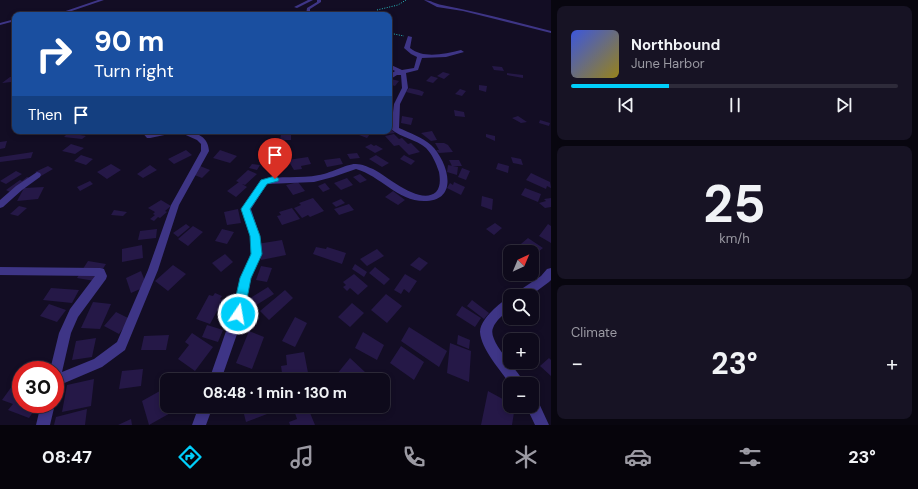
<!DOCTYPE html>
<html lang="en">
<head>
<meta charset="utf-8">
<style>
  body { margin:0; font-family:"DM Sans",sans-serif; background:#171324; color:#f1f3f6; height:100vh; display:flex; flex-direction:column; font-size:15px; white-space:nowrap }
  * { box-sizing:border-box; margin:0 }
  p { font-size:13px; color:#9b9aa3 }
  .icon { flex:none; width:22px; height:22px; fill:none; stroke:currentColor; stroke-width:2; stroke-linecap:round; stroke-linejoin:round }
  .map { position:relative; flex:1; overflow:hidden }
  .details { display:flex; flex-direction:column; gap:6px; padding:6px; background:#08060f; width:367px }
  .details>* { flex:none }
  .banner { position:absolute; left:12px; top:12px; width:380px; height:122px; border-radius:8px; box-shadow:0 2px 6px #0003,0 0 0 1px #2e2b3a; background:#1a4fa0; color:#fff; overflow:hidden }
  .needle { width:26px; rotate:44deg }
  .buttons { position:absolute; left:503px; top:245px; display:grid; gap:8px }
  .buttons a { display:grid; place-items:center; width:36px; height:36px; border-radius:8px; background:#0e0a1b; box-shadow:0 2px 6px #0003,0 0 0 1px #2e2b3a; font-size:20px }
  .speed { position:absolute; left:12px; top:361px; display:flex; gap:8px; font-size:20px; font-weight:700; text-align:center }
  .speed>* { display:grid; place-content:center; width:52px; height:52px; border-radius:50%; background:#0e0a1b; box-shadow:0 2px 6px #0003,0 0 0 1px #2e2b3a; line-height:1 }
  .speed .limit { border:6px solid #d22; background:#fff; color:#111 }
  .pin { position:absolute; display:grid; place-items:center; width:34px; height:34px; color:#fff; margin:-41px -17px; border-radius:50% 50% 50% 0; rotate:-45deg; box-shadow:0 0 4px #0007 }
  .pin .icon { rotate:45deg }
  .me { position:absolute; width:44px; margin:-22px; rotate:12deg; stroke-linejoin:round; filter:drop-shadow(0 0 3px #0008) }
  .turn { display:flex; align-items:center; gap:14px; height:84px; padding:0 16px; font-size:18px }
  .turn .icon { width:52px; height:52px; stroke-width:2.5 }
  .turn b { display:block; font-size:28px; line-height:34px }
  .then { display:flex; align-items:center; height:38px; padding:0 16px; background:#0003; gap:8px; font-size:15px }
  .big { font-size:30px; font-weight:700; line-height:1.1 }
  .details .widget { flex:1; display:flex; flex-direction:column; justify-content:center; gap:6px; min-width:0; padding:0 14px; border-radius:8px; background:#171324 }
  .details .dial { align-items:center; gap:0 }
  .dial b { font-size:52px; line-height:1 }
  .song { display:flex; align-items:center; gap:12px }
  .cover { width:48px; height:48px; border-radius:6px; background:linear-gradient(135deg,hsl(230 70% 55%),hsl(50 70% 35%)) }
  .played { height:4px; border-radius:2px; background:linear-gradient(90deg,#00cffb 30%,#2e2b3a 30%) }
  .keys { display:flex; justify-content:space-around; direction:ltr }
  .heat { display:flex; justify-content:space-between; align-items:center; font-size:22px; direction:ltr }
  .trip { position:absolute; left:160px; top:373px; width:230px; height:40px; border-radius:8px; background:#0e0a1b; box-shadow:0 2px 6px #0003,0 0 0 1px #2e2b3a; font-weight:700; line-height:40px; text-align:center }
  .tabs { display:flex; height:64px; justify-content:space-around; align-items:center; background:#06040b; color:#9b9aa3 }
  .tabs .icon { width:28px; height:28px }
  .tabs .active { color:#00cffb }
  .tabs b { font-size:18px; color:#f1f3f6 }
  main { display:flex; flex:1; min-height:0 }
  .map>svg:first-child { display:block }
</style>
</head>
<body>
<main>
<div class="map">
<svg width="551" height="425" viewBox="0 0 551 425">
  <rect width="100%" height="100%" fill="#130d24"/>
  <path fill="#251847" d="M492 66 502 67 504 71 494 70Z
    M443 72 450 74 444 79 437 76Z
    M507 73 523 75V78L507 75Z
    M431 76 438 78 433 83 426 81Z
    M10 77H15V79L11 82 2 83Z
    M391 79 399 81 395 86 389 84Z
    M479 85 487 86 486 92 479 90Z
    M409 88 419 90 424 92 422 96 406 92Z
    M460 89 466 91 462 96 455 94Z
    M454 110 464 112 465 117 455 116Z
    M402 116 413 118 411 125 401 123Z
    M518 116 527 122 521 123 512 118Z
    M540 120 550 123 549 126 539 123Z
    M389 127 395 133 380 135 377 131H389Z
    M362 131 370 134 367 138 359 135Z
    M432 131 437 140 431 141 421 133Z
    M68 133 86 136 82 139 64 137Z
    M281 134 291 135V140H280Z
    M394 134 399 139 402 138 408 144 411 143 420 152 409 155 399 145 394 146 385 136Z
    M486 134 495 136V141L486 137Z
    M7 141 5 148 0 149V142Z
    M435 143H444L448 145 453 152 439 153 436 150H439Z
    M71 144 84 148 75 154 62 151Z
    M371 144 374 146 376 145 383 149 375 153 365 147Z
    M186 150 192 155 174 164 168 159Z
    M220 150 237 156 230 163 213 158Z
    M33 152 31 158 0 162V157Z
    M357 153 360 158 350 159 347 154Z
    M81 155 93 159 86 165 74 161Z
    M376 155 389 163 382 167 369 159Z
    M404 155 415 161 411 165 400 159Z
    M308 157 311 164 301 166 302 169 294 170 288 160Z
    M511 157 521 159 523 165 513 163Z
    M340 158 343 164 327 167 324 160Z
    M449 160H459L462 166H452Z
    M498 163 509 166 508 173 496 169Z
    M111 164 121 170 107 179 97 172Z
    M252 164 260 165 257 170 249 168Z
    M150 165 157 170 143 178 137 174Z
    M448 165 458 167 457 175 447 172Z
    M48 166 53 169 41 176 35 172Z
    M200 166 210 170 202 178 192 174Z
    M462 168 470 171 466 180 458 177Z
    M248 170 257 174 245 185 236 181Z
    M16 171 22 174 6 184 0 181Z
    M531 173 550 182 551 188 547 186 546 189 526 180Z
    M360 174 367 180 360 183 353 177Z
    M27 177 33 179 14 194 6 190 20 180 22 181Z
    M347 178 353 185 341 190 334 183Z
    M90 181 93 184 80 191 77 187Z
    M239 182 247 187 236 197 227 191Z
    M298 182 305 191 293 195 286 185Z
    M454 182 465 187 461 195 447 188 450 183 453 185Z
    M325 183 330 189 323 192 318 186Z
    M44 187 38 199 17 201 24 188Z
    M525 188 541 194 538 202 521 195Z
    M393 191 405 200 398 205 385 197Z
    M482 196 493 199 492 210 481 206Z
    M313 198 324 211 310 217 308 215 302 218 294 208 301 205 299 203Z
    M551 198V207L545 208 539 203 546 201 544 199Z
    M341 199 345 203 336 207 332 203Z
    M161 200 171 206 165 211 167 212 160 218 158 217 154 221 150 219 155 215 153 214 155 212 148 208Z
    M349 204 354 210 339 215 334 209Z
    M19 206 27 208 18 216 10 214Z
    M292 208 300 219 282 225 277 216 281 215 279 212Z
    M238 209 241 223 227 225 224 212Z
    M114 210 127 212 123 216 111 215Z
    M495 223 502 228 494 235 486 229Z
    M186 224 190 227 178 237 173 233Z
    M548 224 551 226V243L539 236Z
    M193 226 203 232 188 246 178 239Z
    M157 229 156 238 138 240 140 231Z
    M222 229 234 232 227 244 215 241Z
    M528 238 543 248 532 257V252H519L515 249Z
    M282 240 286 255 261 260 257 244Z
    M142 245 143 258 122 262V249Z
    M316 247 326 249 327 247 346 253 342 264 313 254Z
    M377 249 384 256 367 266 360 259Z
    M225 254 233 262 221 272 212 263Z
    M419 257 428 263 420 271 410 265Z
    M88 261 106 264 95 281 77 278Z
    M355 264 367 272 364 277 352 269Z
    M173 265 186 274 168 291 155 281Z
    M261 266 272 268 267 282 256 280Z
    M375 267 390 279 384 285 369 273Z
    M141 271 147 286 131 293 126 278Z
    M354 274 368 286 358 295 350 288 347 291 343 287 346 285 343 282Z
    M405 274 417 281 409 293 404 289 401 294 394 290Z
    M268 287 274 294 253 307 247 300Z
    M51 288 79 290 72 303 43 300Z
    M285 290 293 298 269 320 260 311Z
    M215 293 222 296 220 299 223 300 210 324 196 319 209 295 213 296Z
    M386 294 402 306 387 323 371 310Z
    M472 300 489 313 484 319 467 306Z
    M93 302 111 304 100 329 81 328Z
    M352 303 364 313 350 327 338 317Z
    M49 304 66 310 57 322 40 316Z
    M462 306 481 318 475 327 456 315Z
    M116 312 130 319 119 334 104 326Z
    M295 317 307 323 295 347 282 341Z
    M207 325 223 330 218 342 202 337Z
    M409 327 447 351 439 367 401 341Z
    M249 331 264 337 252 369 236 363Z
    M363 332 384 345 377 360 355 348Z
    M192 333 213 347 195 371 178 359 189 345 185 342Z
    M169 335 166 350H141L144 336Z
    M458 335 470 340 469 349 457 344Z
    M96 338 92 357 72 360 76 341Z
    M450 343 471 351 469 382 447 373Z
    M401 346 424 362 414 380 390 363Z
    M304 352 309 378 283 380 281 366 287 365 286 355Z
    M350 358 366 373 363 377 367 380H343L337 374Z
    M549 358 551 360V376L540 366Z
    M143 369 141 386 119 389 122 371Z
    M94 379 91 406 62 412 67 385Z
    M15 382 21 385V404H34L33 405 37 406 29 418 8 410 13 404 2 400Z
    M167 387V406L181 407 149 425 142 401Z
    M488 391 510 403V406H515L512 425H481Z
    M242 406H279L280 409 246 422Z
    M308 408 315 425H290L289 422 297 419 295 413Z
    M87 409 85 425H54L56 417Z
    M131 419 132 425H118Z"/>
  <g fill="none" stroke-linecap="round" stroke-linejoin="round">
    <path stroke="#27babd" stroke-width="1" stroke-dasharray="1 1.5" stroke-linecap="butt" d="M377 10 398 5 406 0
      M279 15H288L291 10
      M389 33 404 36"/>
    <path fill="#3e3586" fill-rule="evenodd" d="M98 0H104L60 15H54Z
      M308 0H313L297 8 294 7Z
      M317 0H321V2L310 9V15H306L307 8 317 2Z
      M424 0C431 0 435 4 442 5 478 12 515 22 551 31V33L463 11 437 7Z
      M15 19V21L0 25V23Z
      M408 36 412 37 410 48C424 59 444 54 461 50L464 52 446 57 422 58 418 70 406 73 408 88 400 104 399 128C410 133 422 137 431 145 447 160 460 199 427 201 399 203 381 176 356 169L333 177 314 182 267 184 251 209 260 236 261 254 251 278 244 314 221 380H209L232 314 241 278 251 254 250 236 242 209 261 180C280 175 300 179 319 175 328 174 349 163 356 164 362 164 368 167 373 169 387 176 420 206 436 192 441 187 440 178 439 172 436 163 432 154 426 148 416 139 401 138 391 129L394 104 402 88 401 75H397L389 80V75L395 71 389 68V64L402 70 414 68 417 57 411 54 404 48Z
      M141 131H149L152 134C169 130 208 125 209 151L179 205 158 270 125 350 102 367 55 387V370H50L59 333 70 309 95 276 0 275V267L100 268 104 269 107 276 106 279 78 317 71 333 62 372 94 359 117 342 148 270 171 205 201 151V144L197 140 179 132 150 138H147Z
      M37 172 40 173 41 175 40 177 22 190 3 207 0 208V200L16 186Z
      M551 268V280L549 282 530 296H516L517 292 541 276 547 269Z
      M510 298V310C504 314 496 320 493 328 487 341 519 371 525 384H510C501 371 481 349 480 332 480 324 487 316 492 311 497 306 503 300 510 298Z
      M532 397 537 399 549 425H535L526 406H532Z
      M41 404H55L50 425H36Z
      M199 406H213L206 425H192Z"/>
  </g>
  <path fill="#00cffb" stroke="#0087a3" d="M275 176 279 179 278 181 267 184 250 209 260 236 262 254 251 278 244 314 242 318 238 320 234 318 232 314 240 278 251 254 250 236 241 209 261 180Z"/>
</svg>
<div class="buttons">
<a><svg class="needle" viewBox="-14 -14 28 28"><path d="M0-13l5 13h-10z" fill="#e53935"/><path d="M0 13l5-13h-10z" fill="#9b9aa3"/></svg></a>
<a><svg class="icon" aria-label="search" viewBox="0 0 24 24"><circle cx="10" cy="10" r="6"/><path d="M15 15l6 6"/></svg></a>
<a>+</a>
<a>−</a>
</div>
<div class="speed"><div class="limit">30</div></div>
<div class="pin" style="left:275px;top:179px;background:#d93025"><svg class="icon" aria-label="arrive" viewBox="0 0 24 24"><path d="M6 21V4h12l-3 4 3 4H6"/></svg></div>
<svg class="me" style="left:238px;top:314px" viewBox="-20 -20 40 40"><circle r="17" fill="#00cffb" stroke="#fff" stroke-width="3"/><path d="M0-11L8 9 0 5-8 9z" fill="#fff"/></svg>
<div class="trip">08:48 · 1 min · 130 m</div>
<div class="banner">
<div class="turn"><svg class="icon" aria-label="right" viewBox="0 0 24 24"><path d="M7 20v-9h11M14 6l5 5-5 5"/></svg><div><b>90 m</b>Turn right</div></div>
<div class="then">Then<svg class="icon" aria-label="arrive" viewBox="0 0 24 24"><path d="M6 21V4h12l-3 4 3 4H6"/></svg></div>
</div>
</div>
<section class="details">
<div class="widget">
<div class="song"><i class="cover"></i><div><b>Northbound</b><p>June Harbor</p></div></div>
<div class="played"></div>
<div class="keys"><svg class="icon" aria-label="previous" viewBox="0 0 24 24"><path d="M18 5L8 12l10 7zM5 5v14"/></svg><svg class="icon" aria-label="pause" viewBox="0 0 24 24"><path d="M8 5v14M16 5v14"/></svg><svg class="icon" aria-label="next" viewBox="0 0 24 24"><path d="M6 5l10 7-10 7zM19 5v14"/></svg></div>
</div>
<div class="widget dial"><b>25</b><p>km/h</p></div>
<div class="widget"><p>Climate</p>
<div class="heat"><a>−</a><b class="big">23°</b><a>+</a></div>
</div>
</section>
</main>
<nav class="tabs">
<b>08:47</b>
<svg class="icon active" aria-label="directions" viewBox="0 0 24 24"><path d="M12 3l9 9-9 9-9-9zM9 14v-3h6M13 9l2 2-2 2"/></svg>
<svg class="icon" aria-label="music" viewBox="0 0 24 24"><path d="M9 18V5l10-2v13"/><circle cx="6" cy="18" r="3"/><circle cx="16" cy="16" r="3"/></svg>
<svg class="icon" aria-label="phone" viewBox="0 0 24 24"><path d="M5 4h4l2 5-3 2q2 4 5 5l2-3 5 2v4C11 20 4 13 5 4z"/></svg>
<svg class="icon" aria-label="climate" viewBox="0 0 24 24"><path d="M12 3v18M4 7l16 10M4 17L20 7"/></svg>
<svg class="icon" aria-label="car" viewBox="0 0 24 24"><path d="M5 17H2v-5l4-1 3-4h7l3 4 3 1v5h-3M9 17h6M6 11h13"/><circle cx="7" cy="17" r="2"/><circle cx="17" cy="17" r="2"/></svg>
<svg class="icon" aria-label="filters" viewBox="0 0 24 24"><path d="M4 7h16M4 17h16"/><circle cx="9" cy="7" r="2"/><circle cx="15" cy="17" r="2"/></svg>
<b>23°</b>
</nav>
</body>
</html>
